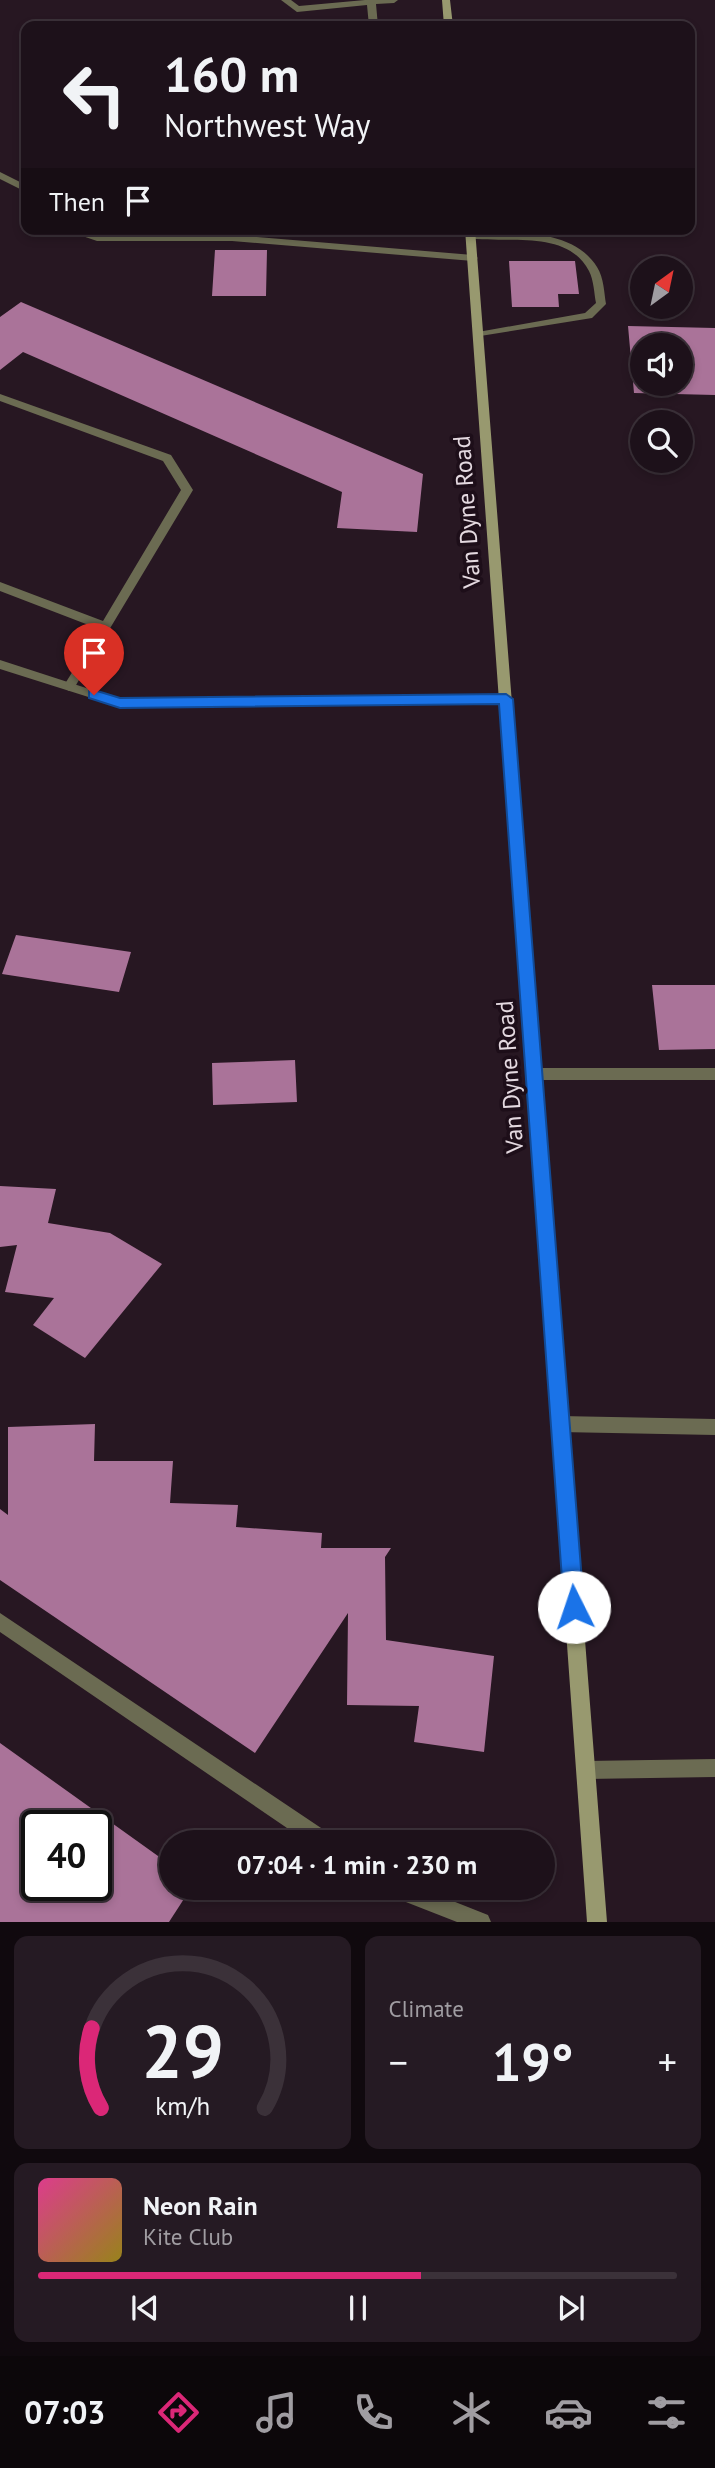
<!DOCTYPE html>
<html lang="en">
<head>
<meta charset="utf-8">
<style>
  body { margin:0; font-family:"PT Sans",sans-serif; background:#251a23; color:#f1f3f6; height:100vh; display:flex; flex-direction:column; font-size:26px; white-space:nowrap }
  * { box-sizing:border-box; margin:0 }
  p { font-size:23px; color:#a09da2 }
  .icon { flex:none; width:38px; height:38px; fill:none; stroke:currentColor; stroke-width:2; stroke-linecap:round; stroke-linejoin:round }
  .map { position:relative; height:1922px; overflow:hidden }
  .side { display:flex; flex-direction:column; gap:14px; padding:14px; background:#10090e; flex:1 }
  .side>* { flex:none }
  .banner { position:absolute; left:21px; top:21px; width:674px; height:214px; border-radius:14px; box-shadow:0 4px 10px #0003,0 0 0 2px #3b3139; background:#1d111a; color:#f1f3f6; overflow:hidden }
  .needle { width:46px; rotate:33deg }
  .fabs { position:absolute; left:630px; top:256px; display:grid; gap:14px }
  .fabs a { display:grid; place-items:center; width:63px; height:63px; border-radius:50%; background:#1d111a; box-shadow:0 4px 10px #0003,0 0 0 2px #3b3139; font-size:35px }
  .speed { position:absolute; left:21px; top:1810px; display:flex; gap:14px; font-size:35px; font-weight:700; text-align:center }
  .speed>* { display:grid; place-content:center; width:91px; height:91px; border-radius:50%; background:#1d111a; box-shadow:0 4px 10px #0003,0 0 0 2px #3b3139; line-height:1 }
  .speed .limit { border:4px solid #111; border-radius:10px; background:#fff; color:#111 }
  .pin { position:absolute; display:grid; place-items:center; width:60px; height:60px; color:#fff; margin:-72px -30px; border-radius:50% 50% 50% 0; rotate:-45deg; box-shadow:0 0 7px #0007 }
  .pin .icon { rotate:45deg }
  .me { position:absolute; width:77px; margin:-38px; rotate:356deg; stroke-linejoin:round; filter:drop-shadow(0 0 5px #0008) }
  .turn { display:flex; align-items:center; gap:24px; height:147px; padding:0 28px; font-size:32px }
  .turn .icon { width:91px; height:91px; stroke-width:2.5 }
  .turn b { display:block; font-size:49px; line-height:60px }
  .then { display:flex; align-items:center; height:66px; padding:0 28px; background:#0003; gap:14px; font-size:26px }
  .big { font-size:52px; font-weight:700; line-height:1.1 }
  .side .widget { flex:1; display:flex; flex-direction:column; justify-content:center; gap:10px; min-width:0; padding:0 24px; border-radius:14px; background:#251a23 }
  .side .dial { align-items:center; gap:0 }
  .dial svg { height:182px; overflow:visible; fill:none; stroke:#3b3139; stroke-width:7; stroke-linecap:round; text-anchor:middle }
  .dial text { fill:#f1f3f6; stroke:none }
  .song { display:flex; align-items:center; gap:21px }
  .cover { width:84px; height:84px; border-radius:10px; background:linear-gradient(135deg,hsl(330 70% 55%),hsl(50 70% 35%)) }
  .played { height:7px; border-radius:4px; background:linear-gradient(90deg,#db2777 60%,#3b3139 60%) }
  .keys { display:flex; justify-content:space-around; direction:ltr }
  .heat { display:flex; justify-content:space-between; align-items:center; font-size:38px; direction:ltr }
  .side .tiles { flex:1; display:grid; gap:14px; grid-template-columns:1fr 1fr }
  .widget:last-child { grid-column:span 2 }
  .trip { position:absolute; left:159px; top:1830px; width:396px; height:70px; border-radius:35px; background:#1d111a; box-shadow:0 4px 10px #0003,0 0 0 2px #3b3139; font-weight:700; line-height:70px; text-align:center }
  .menu { display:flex; height:112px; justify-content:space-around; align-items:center; background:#0c070a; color:#a09da2 }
  .menu .icon { width:49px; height:49px }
  .menu .current { color:#db2777 }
  .menu b { font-size:32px; color:#f1f3f6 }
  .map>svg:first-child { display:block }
</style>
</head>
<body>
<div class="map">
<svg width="715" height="1922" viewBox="0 0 715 1922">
  <rect width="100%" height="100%" fill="#271722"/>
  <path fill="#aa7399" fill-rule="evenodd" d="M215 250H267L266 296H212Z
    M509 261H575L579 294H558L559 307H512Z
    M21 302 423 474 417 532 337 528 342 492 23 352 0 370V317Z
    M628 326 715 328V395L634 393ZM642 345H681V383H642Z
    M16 935 131 952 119 992 2 974Z
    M652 985H715V1049L659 1050Z
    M295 1060 297 1102 213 1105 212 1063Z
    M0 1186 56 1189 48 1223 110 1233 162 1264 85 1358 33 1325 54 1298 5 1292 17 1245 0 1247Z
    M95 1424 94 1461H173L170 1503 238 1505 236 1527 322 1533 321 1548H391L385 1557 386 1640 494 1656 484 1752 414 1742 419 1706 347 1705 348 1613 255 1753 0 1580V1509L8 1515V1427Z
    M0 1743 172 1866V1888H191L169 1922H0ZM37 1825H96V1885H37Z"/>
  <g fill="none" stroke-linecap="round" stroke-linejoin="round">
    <path fill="#6b6b52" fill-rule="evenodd" d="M281 0H291L299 6 365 0H398L394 3 376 4 378 26H369L367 5 297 12Z
      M0 172 26 185V192L0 179Z
      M62 229H79L98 235H232L473 255 478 258 473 261 232 241H97Z
      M471 233C512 233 572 227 597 267 604 278 604 292 606 304L592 318 474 337V333L478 332 585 313 596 303C594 293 594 281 589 271 567 228 505 244 467 238L466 236Z
      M0 394 171 455 193 490 73 690 69 691 63 687 99 629 0 591V582L103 621 181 490 163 461 0 401Z
      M534 1068H715V1080H534L529 1078 527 1074 529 1070Z
      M560 1416 715 1419V1435L560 1432 554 1429 552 1424 554 1419Z
      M0 1613 333 1836 335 1843H309L0 1632Z
      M715 1759V1777L586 1779 580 1776 577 1770 580 1764 586 1761Z
      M386 1888H420L488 1915 491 1922H457L388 1895Z"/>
    <path fill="#6b6b52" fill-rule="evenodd" d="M0 660 120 699 506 695 512 699 506 703 120 707 0 669Z"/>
    <path fill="#98996f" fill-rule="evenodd" d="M442 0H450L453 26H444Z
      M465 229H475L607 1922H587Z"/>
  </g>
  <path fill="#1a73e8" stroke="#114b97" stroke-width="2" d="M94 690 120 698 506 694 513 699 584 1607 581 1614 574 1617 567 1614 564 1607 499 704 120 708 89 698V691Z"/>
  <g text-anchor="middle" stroke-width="7" stroke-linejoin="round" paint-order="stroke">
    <g font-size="24" fill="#e4d9e0" stroke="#1d0e19">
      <text transform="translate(467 512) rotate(-94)" y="8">Van Dyne Road</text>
      <text transform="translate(510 1077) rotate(-94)" y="8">Van Dyne Road</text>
    </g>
  </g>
</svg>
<div class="fabs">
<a><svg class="needle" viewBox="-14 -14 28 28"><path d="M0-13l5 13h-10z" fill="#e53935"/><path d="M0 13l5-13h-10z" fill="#a09da2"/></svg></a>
<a><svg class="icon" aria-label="sound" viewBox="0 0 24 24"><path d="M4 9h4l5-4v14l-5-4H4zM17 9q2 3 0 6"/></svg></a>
<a><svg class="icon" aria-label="search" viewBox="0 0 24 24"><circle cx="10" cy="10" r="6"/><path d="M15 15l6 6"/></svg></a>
</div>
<div class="speed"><div class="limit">40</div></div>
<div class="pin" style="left:94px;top:695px;background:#d93025"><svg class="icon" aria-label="arrive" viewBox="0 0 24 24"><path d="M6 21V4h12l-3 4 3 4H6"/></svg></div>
<svg class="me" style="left:574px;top:1607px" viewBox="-20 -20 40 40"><circle r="19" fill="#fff"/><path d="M0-13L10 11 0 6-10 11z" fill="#1a73e8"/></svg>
<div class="trip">07:04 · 1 min · 230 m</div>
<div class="banner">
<div class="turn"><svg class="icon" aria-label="left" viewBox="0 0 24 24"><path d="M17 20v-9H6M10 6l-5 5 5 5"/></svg><div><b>160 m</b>Northwest Way</div></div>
<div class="then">Then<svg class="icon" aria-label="arrive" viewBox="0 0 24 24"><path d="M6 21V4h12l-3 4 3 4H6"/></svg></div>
</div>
</div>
<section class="side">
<div class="tiles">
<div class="widget dial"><svg viewBox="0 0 100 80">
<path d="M14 69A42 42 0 1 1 86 69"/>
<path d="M14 69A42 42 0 0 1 10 34" stroke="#db2777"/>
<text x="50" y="56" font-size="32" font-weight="700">29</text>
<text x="50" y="72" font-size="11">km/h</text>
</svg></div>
<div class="widget"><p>Climate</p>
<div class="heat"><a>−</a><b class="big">19°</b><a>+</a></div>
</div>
<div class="widget">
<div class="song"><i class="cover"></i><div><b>Neon Rain</b><p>Kite Club</p></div></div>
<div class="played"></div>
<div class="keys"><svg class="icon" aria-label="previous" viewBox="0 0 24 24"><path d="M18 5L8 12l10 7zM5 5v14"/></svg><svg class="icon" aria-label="pause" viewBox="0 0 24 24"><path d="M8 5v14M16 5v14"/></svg><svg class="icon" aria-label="next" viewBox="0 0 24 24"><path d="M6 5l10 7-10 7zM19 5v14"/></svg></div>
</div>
</div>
</section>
<nav class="menu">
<b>07:03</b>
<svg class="icon current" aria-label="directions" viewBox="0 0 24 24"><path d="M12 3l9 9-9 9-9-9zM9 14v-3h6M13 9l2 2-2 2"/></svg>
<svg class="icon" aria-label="music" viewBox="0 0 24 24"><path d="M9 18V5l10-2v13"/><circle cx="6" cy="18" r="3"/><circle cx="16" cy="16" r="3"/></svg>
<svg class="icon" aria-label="phone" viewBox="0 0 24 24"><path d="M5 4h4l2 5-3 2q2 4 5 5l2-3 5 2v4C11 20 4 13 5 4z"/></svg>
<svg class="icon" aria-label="climate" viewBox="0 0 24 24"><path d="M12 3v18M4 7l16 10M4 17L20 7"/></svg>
<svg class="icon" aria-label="car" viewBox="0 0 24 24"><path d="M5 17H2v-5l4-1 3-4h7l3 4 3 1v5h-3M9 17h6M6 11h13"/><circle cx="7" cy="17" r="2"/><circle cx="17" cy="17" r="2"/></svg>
<svg class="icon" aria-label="filters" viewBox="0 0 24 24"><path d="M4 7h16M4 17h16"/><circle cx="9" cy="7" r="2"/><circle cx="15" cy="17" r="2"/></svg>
</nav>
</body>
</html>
